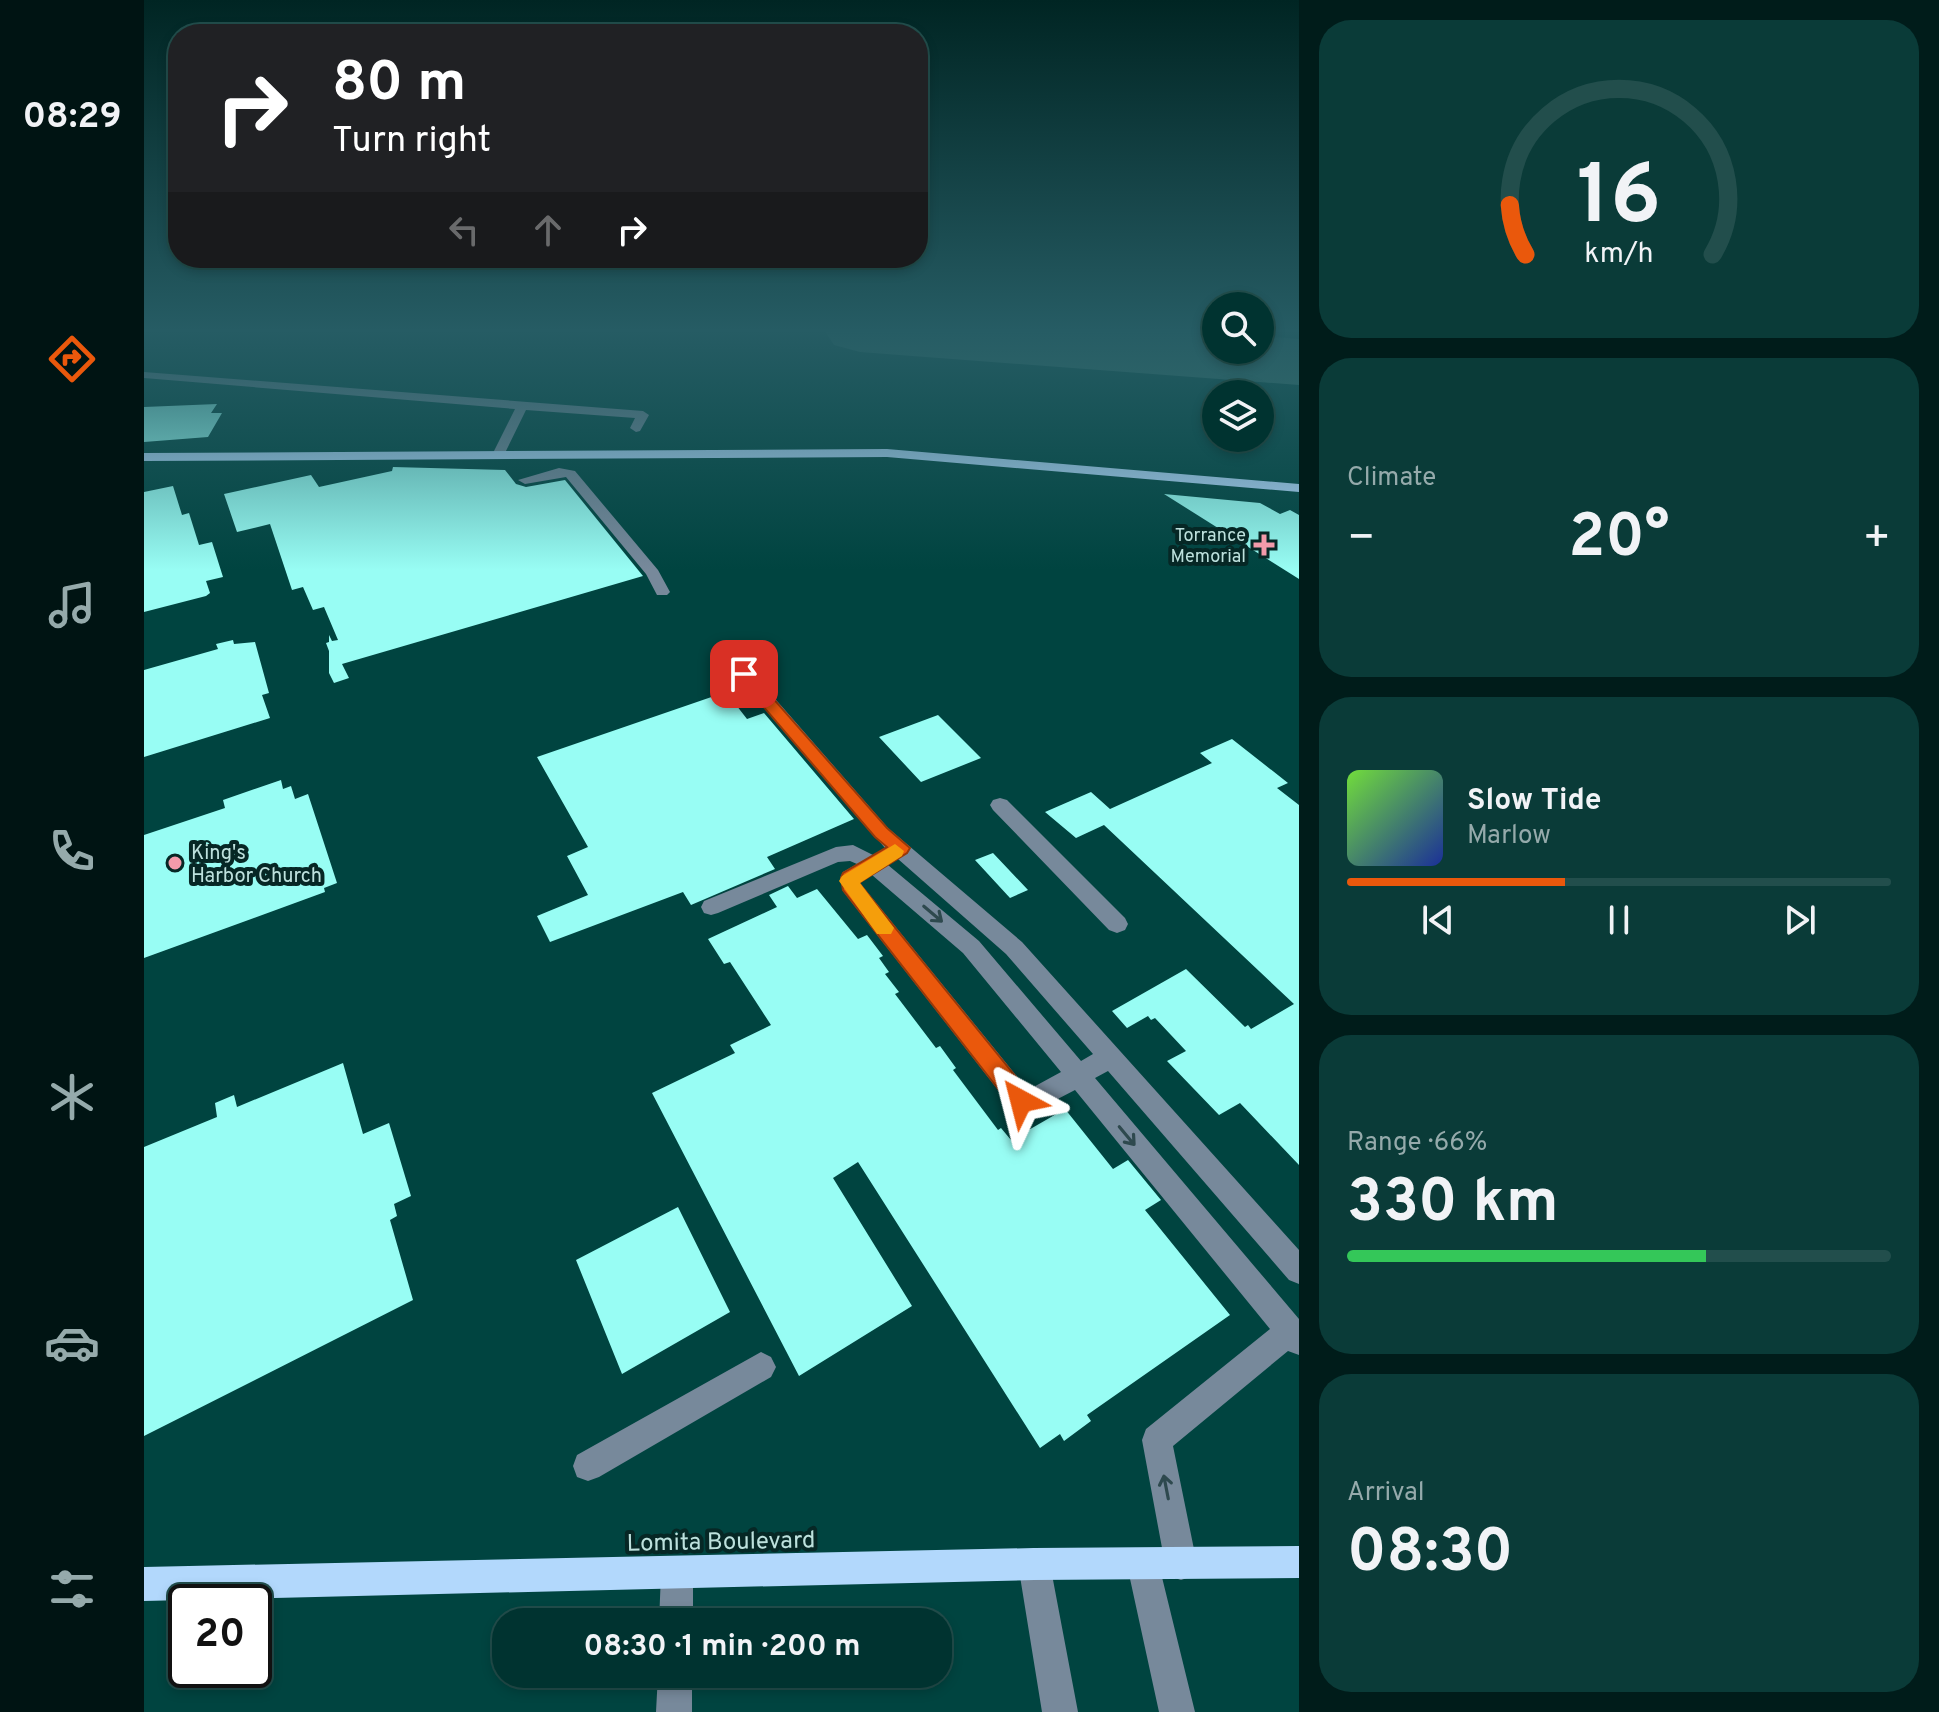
<!DOCTYPE html>
<html lang="en">
<head>
<meta charset="utf-8">
<style>
  body { margin:0; font-family:Overpass,sans-serif; background:#0a3b38; color:#f1f3f6; height:100vh; display:flex; flex-direction:column; font-size:30px; white-space:nowrap }
  * { box-sizing:border-box; margin:0 }
  p { font-size:26px; color:#95aaab }
  .icon { flex:none; width:44px; height:44px; fill:none; stroke:currentColor; stroke-width:2; stroke-linecap:round; stroke-linejoin:round }
  .map { position:relative; flex:1; overflow:hidden }
  .details { display:flex; flex-direction:column; gap:20px; padding:20px; background:#001c1a; width:640px }
  .details>* { flex:none }
  .guide { position:absolute; left:24px; top:24px; width:760px; height:244px; border-radius:32px; box-shadow:0 4px 12px #0003,0 0 0 2px #224e4c; background:#202124; color:#fff; overflow:hidden }
  .controls { position:absolute; left:1058px; top:292px; display:grid; gap:16px }
  .controls a { display:grid; place-items:center; width:72px; height:72px; border-radius:50%; background:#003330; box-shadow:0 4px 12px #0003,0 0 0 2px #224e4c; font-size:40px }
  .speed { position:absolute; left:24px; top:1584px; display:flex; gap:16px; font-size:40px; font-weight:700; text-align:center }
  .speed>* { display:grid; place-content:center; width:104px; height:104px; border-radius:50%; background:#003330; box-shadow:0 4px 12px #0003,0 0 0 2px #224e4c; line-height:1 }
  .speed .limit { border:4px solid #111; border-radius:12px; background:#fff; color:#111 }
  .pin { position:absolute; display:grid; place-items:center; width:68px; height:68px; color:#fff; margin:-34px; border-radius:16px; box-shadow:0 4px 12px #0006 }
  .me { position:absolute; width:88px; margin:-44px; rotate:322deg; stroke-linejoin:round; filter:drop-shadow(0 0 6px #0008) }
  .turn { display:flex; align-items:center; gap:28px; height:168px; padding:0 32px; font-size:36px }
  .turn .icon { width:104px; height:104px; stroke-width:2.5 }
  .turn b { display:block; font-size:56px; line-height:68px }
  .lanes { display:flex; align-items:center; height:76px; padding:0 32px; background:#0003; justify-content:center; gap:40px; direction:ltr }
  .lanes .off { opacity:.35 }
  .big { font-size:60px; font-weight:700; line-height:1.1 }
  .details .tile { flex:1; display:flex; flex-direction:column; justify-content:center; gap:12px; min-width:0; padding:0 28px; border-radius:32px; background:#0a3b38 }
  .details .dial { align-items:center; gap:0 }
  .dial svg { height:208px; overflow:visible; fill:none; stroke:#224e4c; stroke-width:7; stroke-linecap:round; text-anchor:middle }
  .dial text { fill:#f1f3f6; stroke:none }
  .song { display:flex; align-items:center; gap:24px }
  .cover { width:96px; height:96px; border-radius:12px; background:linear-gradient(135deg,hsl(100 70% 55%),hsl(230 70% 35%)) }
  .played { height:8px; border-radius:4px; background:linear-gradient(90deg,#ea580c 40%,#224e4c 40%) }
  .keys { display:flex; justify-content:space-around; direction:ltr }
  .heat { display:flex; justify-content:space-between; align-items:center; font-size:44px; direction:ltr }
  .charge { height:12px; border-radius:6px; background:linear-gradient(90deg,#34c759 66%,#224e4c 0) }
  .trip { position:absolute; left:348px; top:1608px; width:460px; height:80px; border-radius:32px; background:#003330; box-shadow:0 4px 12px #0003,0 0 0 2px #224e4c; font-weight:700; line-height:80px; text-align:center }
  main { display:flex; flex:1; min-height:0 }
  .tab-bar { display:flex; flex-direction:column; width:144px; justify-content:space-around; align-items:center; background:#001413; color:#95aaab }
  .tab-bar .icon { width:56px; height:56px }
  .tab-bar .on { color:#ea580c }
  .tab-bar b { font-size:36px; color:#f1f3f6 }
  .map>svg:first-child { display:block }
</style>
</head>
<body>
<main>
<nav class="tab-bar">
<b>08:29</b>
<svg class="icon on" aria-label="directions" viewBox="0 0 24 24"><path d="M12 3l9 9-9 9-9-9zM9 14v-3h6M13 9l2 2-2 2"/></svg>
<svg class="icon" aria-label="music" viewBox="0 0 24 24"><path d="M9 18V5l10-2v13"/><circle cx="6" cy="18" r="3"/><circle cx="16" cy="16" r="3"/></svg>
<svg class="icon" aria-label="phone" viewBox="0 0 24 24"><path d="M5 4h4l2 5-3 2q2 4 5 5l2-3 5 2v4C11 20 4 13 5 4z"/></svg>
<svg class="icon" aria-label="climate" viewBox="0 0 24 24"><path d="M12 3v18M4 7l16 10M4 17L20 7"/></svg>
<svg class="icon" aria-label="car" viewBox="0 0 24 24"><path d="M5 17H2v-5l4-1 3-4h7l3 4 3 1v5h-3M9 17h6M6 11h13"/><circle cx="7" cy="17" r="2"/><circle cx="17" cy="17" r="2"/></svg>
<svg class="icon" aria-label="filters" viewBox="0 0 24 24"><path d="M4 7h16M4 17h16"/><circle cx="9" cy="7" r="2"/><circle cx="15" cy="17" r="2"/></svg>
</nav>
<div class="map">
<svg width="1155" height="1712" viewBox="0 0 1155 1712">
  <rect width="100%" height="100%" fill="#004440"/>
  <g fill="none" stroke-linecap="round" stroke-linejoin="round">
    <path fill="#407874" fill-rule="evenodd" d="M680 330H1034L1072 333V350H1116V336L1155 339V385L716 352 690 345Z"/>
  </g>
  <path fill="#98fdf4" d="M73 404 67 413H78L64 437 0 442V407Z
    M249 467 361 470 372 484 382 487 421 480 499 576 198 664 205 678 190 683 185 673V651L182 643 185 642V635L188 641 194 640 180 607 169 610 159 587 148 590 126 524 93 532 80 494 167 475 175 487 248 471Z
    M29 486 38 515 45 513 55 545 68 542 79 577 62 581 66 593 62 596 0 612V492Z
    M1020 494 1116 503 1136 514 1146 510 1155 515V579Z
    M89 640 90 644 111 642 125 693 118 695 126 718 0 757V670L74 649 72 644Z
    M582 692 603 719 620 713 710 819 623 857 631 869 547 905 539 892 406 942 393 916 444 895 423 856 444 847 393 757Z
    M794 715 837 758 777 782 735 737Z
    M1088 739 1144 783 1133 788 1155 805V1165L1096 1103 1075 1115 1023 1061 1042 1051 1011 1018 1007 1020 1004 1016 983 1028 968 1011 1042 969 1101 1027 1104 1025 1107 1029 1150 1004 960 825 932 838 901 812 947 792 966 809 1068 763 1056 753Z
    M137 780 139 789 147 786 151 799 164 794 193 883 180 888 181 892 0 958V835L81 808 79 800Z
    M849 853 884 890 866 898 831 860Z
    M644 886 653 898 673 889 714 939 723 935 739 956 735 958 745 972 741 974 755 992 751 994 792 1048 796 1046 812 1068 809 1070 854 1130 857 1128 867 1140 921 1109 969 1169 984 1160 1017 1200 1001 1210 1086 1315 943 1415 947 1421 920 1441 916 1434 896 1448 714 1162 689 1178 768 1306 655 1376 508 1093 591 1053 586 1045 627 1025 586 962 580 964 564 939 633 907 625 895Z
    M199 1063 219 1134 245 1123 267 1196 250 1204 253 1216 246 1220 269 1300 0 1436V1147L73 1117 71 1103 90 1095 93 1107Z
    M534 1207 586 1312 478 1374 432 1260Z"/>
  <g fill="none" stroke-linecap="round" stroke-linejoin="round">
    <path fill="#77899b" fill-rule="evenodd" d="M0 372 499 411 505 415 496 431 492 432 486 428 491 418 382 410 360 455 354 459 348 455 371 409 0 378Z
      M415 468 431 471 514 570 526 592 523 595H513L502 574 422 477 381 484 374 480Z
      M589 661 606 670 744 828 878 942 1155 1250V1284L1145 1280 964 1071 951 1078 1155 1319V1355L1144 1351 1029 1446 1053 1564 1049 1576 1037 1580 1025 1576 1021 1564 998 1440 1002 1429 1126 1329 931 1090 881 1116 872 1113 699 891 696 878 699 872 713 864 706 861 694 862 574 913 567 915 560 913 557 907 560 901 692 847 709 845 729 855 741 848 594 678 581 666ZM754 859 862 954 949 1054 937 1061 835 941 744 865ZM728 875 819 953 917 1072 884 1090 716 883Z
      M856 798 863 800 981 918 984 924 981 930 973 933 965 930 849 810 846 805 849 800Z
      M617 1352 627 1357 632 1367 627 1377 455 1477 444 1481 433 1477 429 1466 433 1455Z
      M890 1548 902 1552 906 1564 934 1712H898L874 1564 878 1552Z
      M999 1549 1011 1553 1015 1565 1051 1712H1015L983 1565 987 1553Z
      M533 1558 545 1562 549 1574V1622H515L517 1574 521 1562Z
      M514 1674H548V1712H512Z"/>
    <path fill="#b2d8fc" fill-rule="evenodd" d="M743 449 1155 484V492L743 457 0 461V453Z
      M1155 1546V1578L890 1580 0 1601V1567L890 1548Z"/>
  </g>
  <defs><path id="oneway-shaft" d="M-6 0H5M1.5-3L5.5 0L1.5 3" fill="none" stroke-width="1.6" stroke-linecap="round" stroke-linejoin="round" transform="scale(2)"/></defs>
  <g stroke="#2e494e">
    <use href="#oneway-shaft" transform="translate(789 914) rotate(40)"/>
    <use href="#oneway-shaft" transform="translate(983 1136) rotate(50)"/>
    <use href="#oneway-shaft" transform="translate(1022 1487) rotate(-101)"/>
  </g>
  <linearGradient id="sky" x2="0" y2="1"><stop stop-color="#002523"/><stop offset="0.58" stop-color="#265c64"/><stop offset="1" stop-color="#265c64" stop-opacity="0"/></linearGradient>
  <rect width="1155" height="570" fill="url(#sky)"/>
  <path fill="#ea580c" stroke="#983908" stroke-width="2" d="M600 669 605 671 743 828 766 848 763 853 715 883 885 1093 888 1101 885 1108 877 1111 869 1108 699 890 697 878 699 873 743 847 731 837 594 677V671Z"/>
  <path fill="#f59e0b" d="M751 844 760 851 758 856 716 883 750 928 747 934H733L695 881 698 876Z"/>
  <g fill="#f39aaa" stroke="#062725" stroke-width="3">
    <path d="M1116 533h8v8h8v8h-8v8h-8v-8h-8v-8h8z"/>
    <circle cx="31" cy="863" r="8"/>
  </g>
  <g text-anchor="middle" stroke-width="8" stroke-linejoin="round" paint-order="stroke">
    <g font-size="18" fill="#bde1dd" stroke="#062725" text-anchor="end">
      <text x="1102" y="541">Torrance<tspan x="1102" dy="21">Memorial</tspan></text>
    </g>
    <g font-size="20" fill="#bde1dd" stroke="#062725" text-anchor="start">
      <text x="47" y="859">King's<tspan x="47" dy="23">Harbor Church</tspan></text>
    </g>
    <g font-size="24" fill="#bde1dd" stroke="#062725">
      <text transform="translate(577 1541) rotate(-1)" y="8">Lomita Boulevard</text>
    </g>
  </g>
</svg>
<div class="controls">
<a><svg class="icon" aria-label="search" viewBox="0 0 24 24"><circle cx="10" cy="10" r="6"/><path d="M15 15l6 6"/></svg></a>
<a><svg class="icon" aria-label="layers" viewBox="0 0 24 24"><path d="M12 4l9 5-9 5-9-5zM3 14l9 5 9-5"/></svg></a>
</div>
<div class="speed"><div class="limit">20</div></div>
<div class="pin" style="left:600px;top:674px;background:#d93025"><svg class="icon" aria-label="arrive" viewBox="0 0 24 24"><path d="M6 21V4h12l-3 4 3 4H6"/></svg></div>
<svg class="me" style="left:877px;top:1101px" viewBox="-20 -20 40 40"><path d="M0-17L14 15 0 8-14 15z" fill="#ea580c" stroke="#fff" stroke-width="4"/></svg>
<div class="trip">08:30 · 1 min · 200 m</div>
<div class="guide">
<div class="turn"><svg class="icon" aria-label="right" viewBox="0 0 24 24"><path d="M7 20v-9h11M14 6l5 5-5 5"/></svg><div><b>80 m</b>Turn right</div></div>
<div class="lanes"><svg class="icon off" aria-label="left" viewBox="0 0 24 24"><path d="M17 20v-9H6M10 6l-5 5 5 5"/></svg><svg class="icon off" aria-label="ahead" viewBox="0 0 24 24"><path d="M12 20V5M6 11l6-6 6 6"/></svg><svg class="icon" aria-label="right" viewBox="0 0 24 24"><path d="M7 20v-9h11M14 6l5 5-5 5"/></svg></div>
</div>
</div>
<section class="details">
<div class="tile dial"><svg viewBox="0 0 100 80">
<path d="M14 69A42 42 0 1 1 86 69"/>
<path d="M14 69A42 42 0 0 1 8 50" stroke="#ea580c"/>
<text x="50" y="56" font-size="32" font-weight="700">16</text>
<text x="50" y="72" font-size="11">km/h</text>
</svg></div>
<div class="tile"><p>Climate</p>
<div class="heat"><a>−</a><b class="big">20°</b><a>+</a></div>
</div>
<div class="tile">
<div class="song"><i class="cover"></i><div><b>Slow Tide</b><p>Marlow</p></div></div>
<div class="played"></div>
<div class="keys"><svg class="icon" aria-label="previous" viewBox="0 0 24 24"><path d="M18 5L8 12l10 7zM5 5v14"/></svg><svg class="icon" aria-label="pause" viewBox="0 0 24 24"><path d="M8 5v14M16 5v14"/></svg><svg class="icon" aria-label="next" viewBox="0 0 24 24"><path d="M6 5l10 7-10 7zM19 5v14"/></svg></div>
</div>
<div class="tile"><p>Range · 66%</p><b class="big">330 km</b><div class="charge"></div></div>
<div class="tile"><p>Arrival</p><b class="big">08:30</b></div>
</section>
</main>
</body>
</html>
